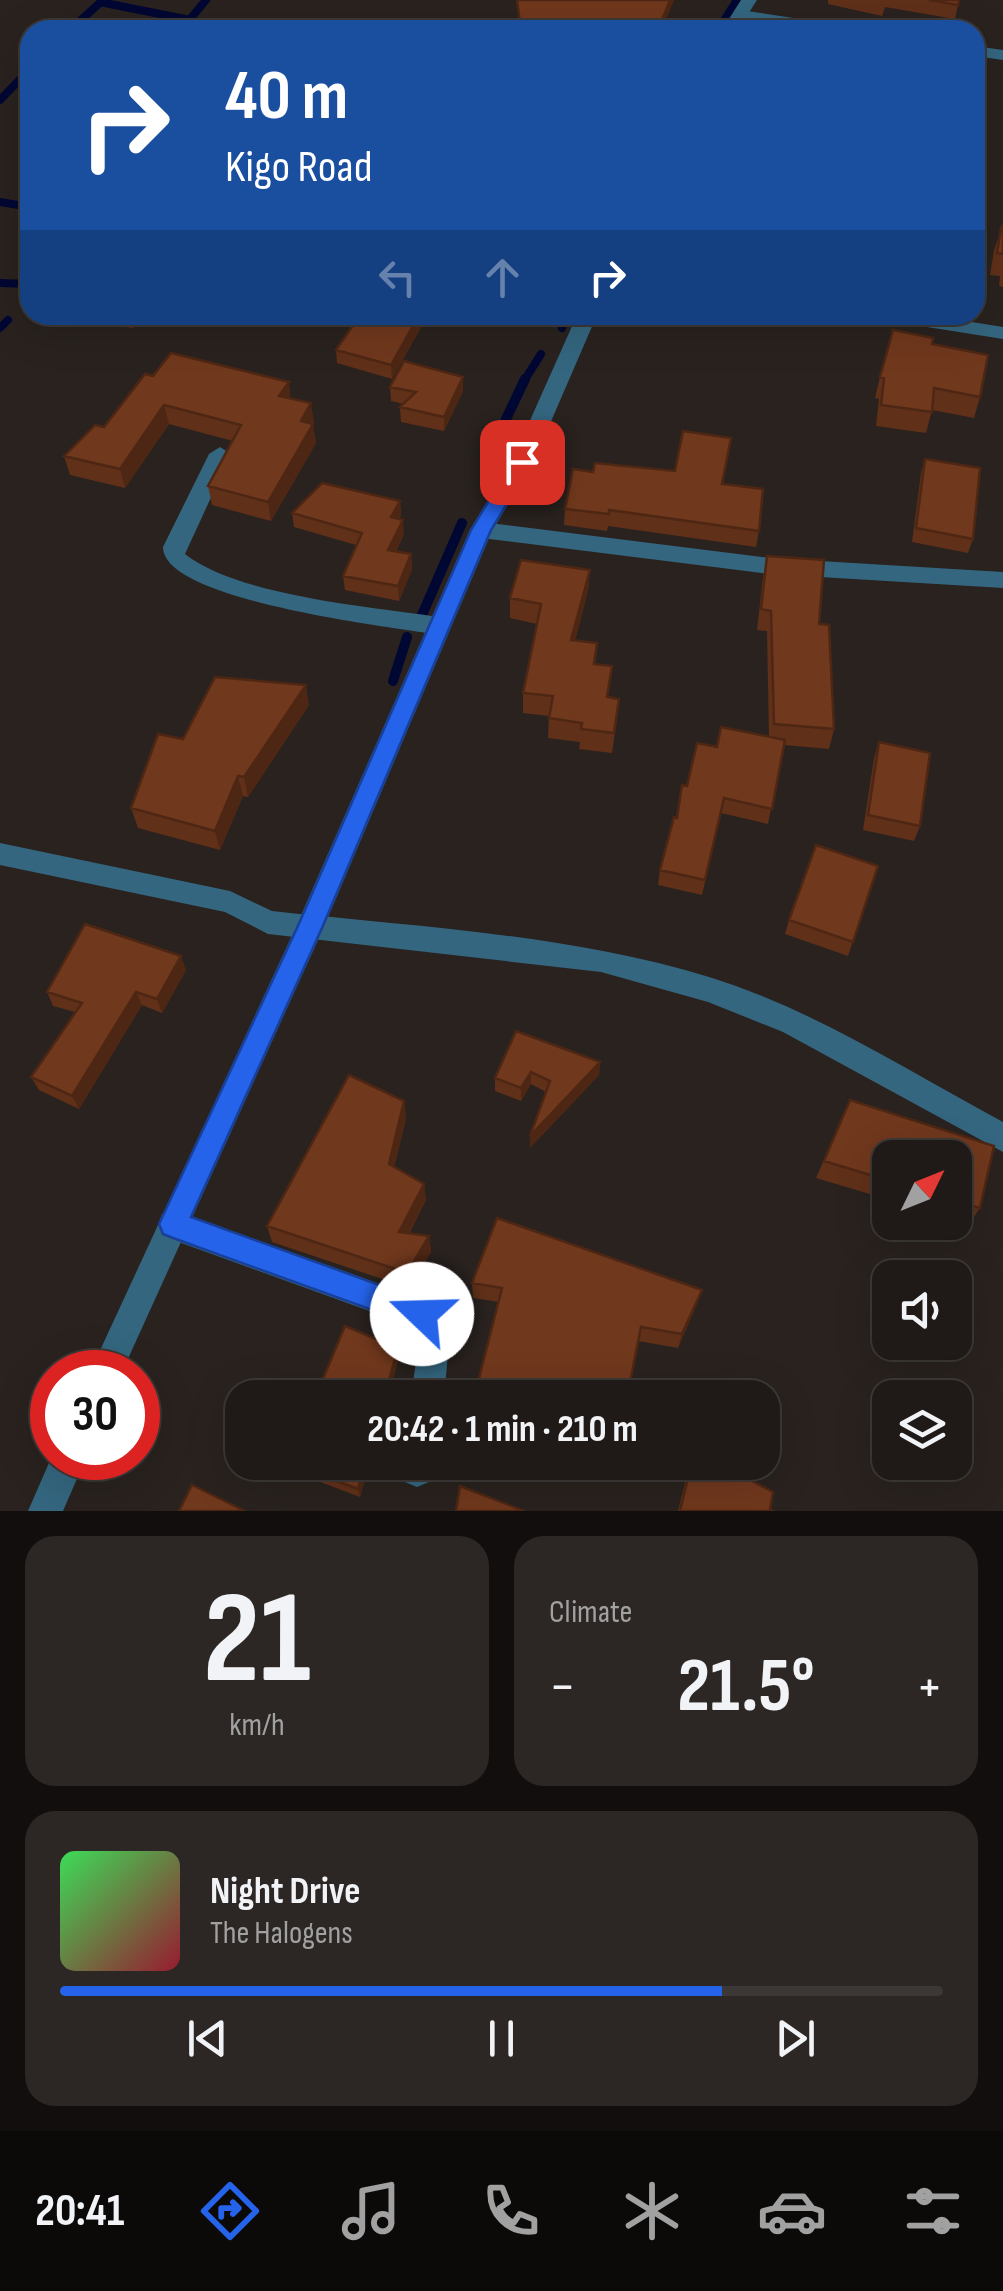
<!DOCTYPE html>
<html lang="en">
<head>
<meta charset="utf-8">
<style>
  body { margin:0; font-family:"Sofia Sans Condensed",sans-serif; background:#2c2724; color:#f1f3f6; height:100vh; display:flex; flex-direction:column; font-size:38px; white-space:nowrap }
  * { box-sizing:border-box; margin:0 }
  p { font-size:32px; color:#a1a1a1 }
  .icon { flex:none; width:55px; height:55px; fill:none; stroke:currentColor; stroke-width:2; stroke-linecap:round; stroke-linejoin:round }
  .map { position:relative; height:1511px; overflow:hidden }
  .side { display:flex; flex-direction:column; gap:25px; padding:25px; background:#110e0d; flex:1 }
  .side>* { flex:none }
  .hud { position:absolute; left:20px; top:20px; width:965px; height:305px; border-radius:30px; box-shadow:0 10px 40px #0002,0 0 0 2px #3c3836; background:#1a4fa0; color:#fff; overflow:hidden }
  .needle { width:65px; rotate:47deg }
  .controls { position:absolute; left:872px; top:1140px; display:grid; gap:20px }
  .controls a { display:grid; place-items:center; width:100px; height:100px; border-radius:20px; background:#1f1a17; box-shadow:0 10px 40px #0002,0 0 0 2px #3c3836; font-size:50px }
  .speed { position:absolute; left:30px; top:1350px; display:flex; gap:20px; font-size:50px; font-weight:700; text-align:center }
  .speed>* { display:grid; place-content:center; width:130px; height:130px; border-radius:50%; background:#1f1a17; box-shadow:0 10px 40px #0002,0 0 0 2px #3c3836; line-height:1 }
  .speed .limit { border:15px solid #d22; background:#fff; color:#111 }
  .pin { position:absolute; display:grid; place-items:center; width:85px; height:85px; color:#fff; margin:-42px; border-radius:20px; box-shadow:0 5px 15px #0006 }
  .me { position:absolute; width:110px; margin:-55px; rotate:291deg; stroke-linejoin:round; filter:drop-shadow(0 0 8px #0008) }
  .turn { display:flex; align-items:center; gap:35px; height:210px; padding:0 40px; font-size:45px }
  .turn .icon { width:130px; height:130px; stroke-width:2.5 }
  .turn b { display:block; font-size:70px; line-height:85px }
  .lanes { display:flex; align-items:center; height:95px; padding:0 40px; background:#0003; justify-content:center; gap:50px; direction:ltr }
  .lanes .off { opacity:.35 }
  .big { font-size:75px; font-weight:700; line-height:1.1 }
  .side .tile { flex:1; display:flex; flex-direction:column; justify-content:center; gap:15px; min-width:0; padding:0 35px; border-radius:30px; background:#2c2724 }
  .side .dial { align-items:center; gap:0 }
  .dial b { font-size:130px; line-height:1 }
  .song { display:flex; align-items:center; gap:30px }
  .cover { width:120px; height:120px; border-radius:15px; background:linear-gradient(135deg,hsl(130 70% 55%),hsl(350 70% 35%)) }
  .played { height:10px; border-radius:5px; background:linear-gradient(90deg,#2563eb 75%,#3c3836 75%) }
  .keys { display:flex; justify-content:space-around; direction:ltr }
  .heat { display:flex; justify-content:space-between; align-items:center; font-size:55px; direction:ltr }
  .side .tiles { flex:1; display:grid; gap:25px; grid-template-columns:1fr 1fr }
  .tile:last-child { grid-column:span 2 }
  .trip { position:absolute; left:225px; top:1380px; width:555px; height:100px; border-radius:30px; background:#1f1a17; box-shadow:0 10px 40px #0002,0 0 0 2px #3c3836; font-weight:700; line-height:100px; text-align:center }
  .tabs { display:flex; height:160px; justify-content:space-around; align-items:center; background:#0c0a09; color:#a1a1a1 }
  .tabs .icon { width:70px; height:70px }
  .tabs .current { color:#2563eb }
  .tabs b { font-size:45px; color:#f1f3f6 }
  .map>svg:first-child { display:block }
</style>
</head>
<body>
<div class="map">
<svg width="1003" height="1511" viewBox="0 0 1003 1511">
  <rect width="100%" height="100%" fill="#29221f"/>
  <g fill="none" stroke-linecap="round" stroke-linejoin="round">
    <path stroke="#000732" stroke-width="8" d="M100 2 190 20
      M74 26 95 30
      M70 30 103 0
      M107 30H146
      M181 30 206 0
      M718 30 737 0
      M0 100 30 69
      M0 202 30 207
      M0 283 30 284
      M0 328 8 320
      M562 328 567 315
      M524 381 541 354"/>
    <path stroke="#000732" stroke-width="10" d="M489 455 525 379
      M422 615 462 523
      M393 681 407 637"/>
    <path fill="#34667f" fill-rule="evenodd" d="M740 10 840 25 848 30H808L734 18V12Z
      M975 46 1003 50V60L975 56Z
      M879 315H928L1003 327V339L889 321Z
      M220 447 231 454 185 554C238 596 371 607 439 617L447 620 451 626 447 632 439 635C393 627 162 601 163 547L209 454Z
      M481 522 770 558 1003 572V588L770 574 481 538 470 530Z
      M0 843 230 891 272 911C418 927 568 934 709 977 813 1009 908 1071 1003 1122V1152L783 1032 708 1002 601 972 268 934 225 912 0 865Z
      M173 1210 433 1303 449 1343 444 1398H411L417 1354 411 1326 162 1236 158 1225 162 1214Z
      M401 1462H435L429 1482 417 1487 405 1482Z"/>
    <path fill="#34667f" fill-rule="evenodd" d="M741 0H757L738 30H722Z
      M577 315H597L533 463 492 531 323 929 122 1372H90L295 929 470 530 511 463Z
      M52 1456 86 1458 63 1511H28Z"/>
  </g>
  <path fill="#603019" d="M828 0H959L955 19 885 7 882 16 828 4Z
    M1003 225V287L999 286 1000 276 990 275 994 250Z
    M97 315H140L133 328 99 323Z
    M428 315 392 379 337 363 336 350Z
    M932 344 980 397 974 418 932 410 926 433 876 426 879 399 875 398 880 377Z
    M145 374 291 399 314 422 312 424 316 443 271 521 212 505 208 486 233 441 169 424 125 488 70 475 64 456 104 427Z
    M390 387 463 391 444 431 401 422 400 407 404 404 391 401Z
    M925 459 973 539 968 553 912 542 921 473Z
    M723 484 759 531 756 547 608 526 607 531 564 525 565 509Z
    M400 501 401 516 399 519 404 534 396 552 411 554 412 569 399 601 345 590 343 576 356 545 294 527 292 513Z
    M767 556 819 624 834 729 829 749 784 745 768 824 721 813 702 895 658 885 660 870 687 786 717 747 769 737 767 631 757 630 763 577Z
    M590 570 588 591 575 640 595 664 617 719 612 753 579 749 580 742 548 738 549 716 523 713V693L537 624 510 618V598Z
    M309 705 248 797 243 796 220 850 138 828 131 808 183 739Z
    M879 742 920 826 914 841 863 830 874 758Z
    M878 866 848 956 785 934 789 920Z
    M186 970 162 1013 142 1005 79 1109 39 1090 31 1077 75 1012 53 1006 47 992Z
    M516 1031 600 1062 599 1075 530 1148 546 1092 531 1084 521 1101 495 1091V1078Z
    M850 1100 994 1146 980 1208 969 1224 955 1220V1158H890V1200L816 1178Z
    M404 1101 406 1119 394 1167 424 1184 426 1200 409 1234 429 1236 431 1252 409 1288 272 1242 267 1226Z
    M472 1283 697 1304 678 1348 638 1341 499 1302 473 1298Z
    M370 1462 360 1497 291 1471 287 1463Z
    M716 1462 770 1509 774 1511H678L690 1463Z"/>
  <path fill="#4e2714" d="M670 0H674L662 30H658Z
    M130 315H140L133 328Z
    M419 315H428L392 379 391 365Z
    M463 377V391L444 431V417Z
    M289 382 291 401 279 396Z
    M311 403 314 422 303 440 301 421Z
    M164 405 169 424 125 488 120 469Z
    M313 424 316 443 271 521 268 502Z
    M400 501 401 516 393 532 391 517Z
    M403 520 404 534 389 565 388 550Z
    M411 554 412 569 399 601 398 586Z
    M590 570 588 591 570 660 571 640Z
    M306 685 309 705 248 797 244 777Z
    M238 776 243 796 220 850 215 831Z
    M181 956 186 970 162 1013 157 999Z
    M136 992 142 1005 79 1109 72 1096Z
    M600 1062 599 1075 530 1148V1136Z
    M531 1072V1084L521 1101V1088Z
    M404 1101 406 1119 391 1181 389 1164Z
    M424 1184 426 1200 401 1248 399 1232Z
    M429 1236 431 1252 409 1288 407 1273Z
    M702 1290 697 1304 678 1348 682 1334Z
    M398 1348 399 1358 388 1398H384Z
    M365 1462H370L360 1497 358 1489Z"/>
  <path fill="#70381d" stroke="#4e2714" stroke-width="2.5" d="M517 0H670L658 30H521Z
    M929 0H959L958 5Z
    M1003 225V254L997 253 1001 228Z
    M360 315H419L391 365 336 350Z
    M893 330 933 338 932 344 988 355 980 397 934 388 932 412 881 405 884 378 880 377Z
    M171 353 289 382 279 396 311 403 301 421 313 424 268 502 208 486 241 425 164 405 120 469 64 456 95 425 104 427 145 374 153 376Z
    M404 361 463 377 444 417 400 407 416 392 390 387Z
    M683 431 731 438 722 484 763 489 759 531 609 510V514L565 509 573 469 593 472 595 463 675 471Z
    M925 459 980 468 973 539 916 528Z
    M322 483 400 501 391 517 403 520 388 550 411 554 398 586 343 576 362 533 292 513Z
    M767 556 824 560 819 624 829 625 834 729 774 724 771 611 761 609Z
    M521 560 590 570 571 640 597 643 594 664 612 666 607 697 619 699 614 733 581 729 582 723 549 718 553 696 523 693 541 604 510 598Z
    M215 677 306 685 244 777 238 776 215 831 131 808 158 734 183 739Z
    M721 727 785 740 772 809 724 798 705 880 660 870 674 817 677 818 682 785 687 786 697 743 717 747Z
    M879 742 930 753 920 826 868 815Z
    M816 845 878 866 853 942 789 920Z
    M85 924 181 956 157 999 136 992 72 1096 31 1077 82 1003 47 992Z
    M516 1031 600 1062 530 1136 550 1081 531 1072 521 1088 495 1078Z
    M349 1075 404 1101 389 1164 424 1184 399 1232 429 1236 407 1273 267 1226Z
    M850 1100 994 1146 980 1208 955 1201V1158H890V1181L824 1161Z
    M497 1218 702 1290 682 1334 641 1327 627 1398H474L502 1288 472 1283Z
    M345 1326 398 1348 384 1398H315Z
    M287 1462H365L358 1489Z
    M692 1462H716L773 1492 770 1509 774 1511H680Z
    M192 1485 245 1511H179Z
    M460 1486 524 1511H456Z"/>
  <path fill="#2563eb" stroke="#184099" stroke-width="2.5" d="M522 456 532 462 491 530 322 928 191 1217 432 1304 436 1314 432 1324 422 1328 173 1238 163 1234 159 1224 297 928 471 530 515 458Z"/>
</svg>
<div class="controls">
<a><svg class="needle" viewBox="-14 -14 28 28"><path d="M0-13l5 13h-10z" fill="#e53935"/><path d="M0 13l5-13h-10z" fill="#a1a1a1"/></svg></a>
<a><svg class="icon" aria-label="sound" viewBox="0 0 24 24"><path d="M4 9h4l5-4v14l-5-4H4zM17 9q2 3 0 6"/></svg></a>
<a><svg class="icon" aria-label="layers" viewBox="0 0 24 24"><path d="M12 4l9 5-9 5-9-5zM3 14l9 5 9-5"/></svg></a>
</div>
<div class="speed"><div class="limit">30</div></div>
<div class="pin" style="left:522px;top:462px;background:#d93025"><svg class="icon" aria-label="arrive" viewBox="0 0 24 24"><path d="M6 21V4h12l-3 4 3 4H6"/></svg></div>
<svg class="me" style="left:422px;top:1314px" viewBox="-20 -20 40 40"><circle r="19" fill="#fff"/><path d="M0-13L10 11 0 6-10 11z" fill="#2563eb"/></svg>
<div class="trip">20:42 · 1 min · 210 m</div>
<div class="hud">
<div class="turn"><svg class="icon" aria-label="right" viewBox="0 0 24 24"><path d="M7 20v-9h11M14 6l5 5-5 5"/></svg><div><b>40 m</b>Kigo Road</div></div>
<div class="lanes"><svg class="icon off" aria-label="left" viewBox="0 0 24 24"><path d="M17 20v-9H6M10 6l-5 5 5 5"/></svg><svg class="icon off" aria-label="ahead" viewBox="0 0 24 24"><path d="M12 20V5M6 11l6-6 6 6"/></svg><svg class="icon" aria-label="right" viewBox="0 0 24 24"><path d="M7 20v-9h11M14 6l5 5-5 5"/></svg></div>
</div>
</div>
<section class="side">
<div class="tiles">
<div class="tile dial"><b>21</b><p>km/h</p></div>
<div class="tile"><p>Climate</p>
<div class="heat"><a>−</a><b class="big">21.5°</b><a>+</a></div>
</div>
<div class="tile">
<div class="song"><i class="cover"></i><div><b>Night Drive</b><p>The Halogens</p></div></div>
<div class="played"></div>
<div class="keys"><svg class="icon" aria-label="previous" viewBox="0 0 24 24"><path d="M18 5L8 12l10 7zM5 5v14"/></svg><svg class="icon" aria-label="pause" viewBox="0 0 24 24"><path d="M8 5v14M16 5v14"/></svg><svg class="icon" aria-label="next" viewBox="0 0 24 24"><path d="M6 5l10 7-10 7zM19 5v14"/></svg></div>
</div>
</div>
</section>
<nav class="tabs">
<b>20:41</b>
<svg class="icon current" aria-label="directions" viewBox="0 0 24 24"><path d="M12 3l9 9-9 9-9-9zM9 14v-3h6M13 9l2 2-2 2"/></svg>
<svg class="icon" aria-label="music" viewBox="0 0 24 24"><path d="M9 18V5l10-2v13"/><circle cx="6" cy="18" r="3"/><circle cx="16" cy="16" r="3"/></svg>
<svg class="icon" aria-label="phone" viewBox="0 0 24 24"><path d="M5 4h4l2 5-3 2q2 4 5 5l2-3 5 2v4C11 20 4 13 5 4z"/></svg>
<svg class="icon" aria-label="climate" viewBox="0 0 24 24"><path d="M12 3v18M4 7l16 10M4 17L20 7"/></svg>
<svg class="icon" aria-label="car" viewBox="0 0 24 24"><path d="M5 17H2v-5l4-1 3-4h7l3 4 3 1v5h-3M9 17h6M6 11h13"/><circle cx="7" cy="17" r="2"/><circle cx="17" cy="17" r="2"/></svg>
<svg class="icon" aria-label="filters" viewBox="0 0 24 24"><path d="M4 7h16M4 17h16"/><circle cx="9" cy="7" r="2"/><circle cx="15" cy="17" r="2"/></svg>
</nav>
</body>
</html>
